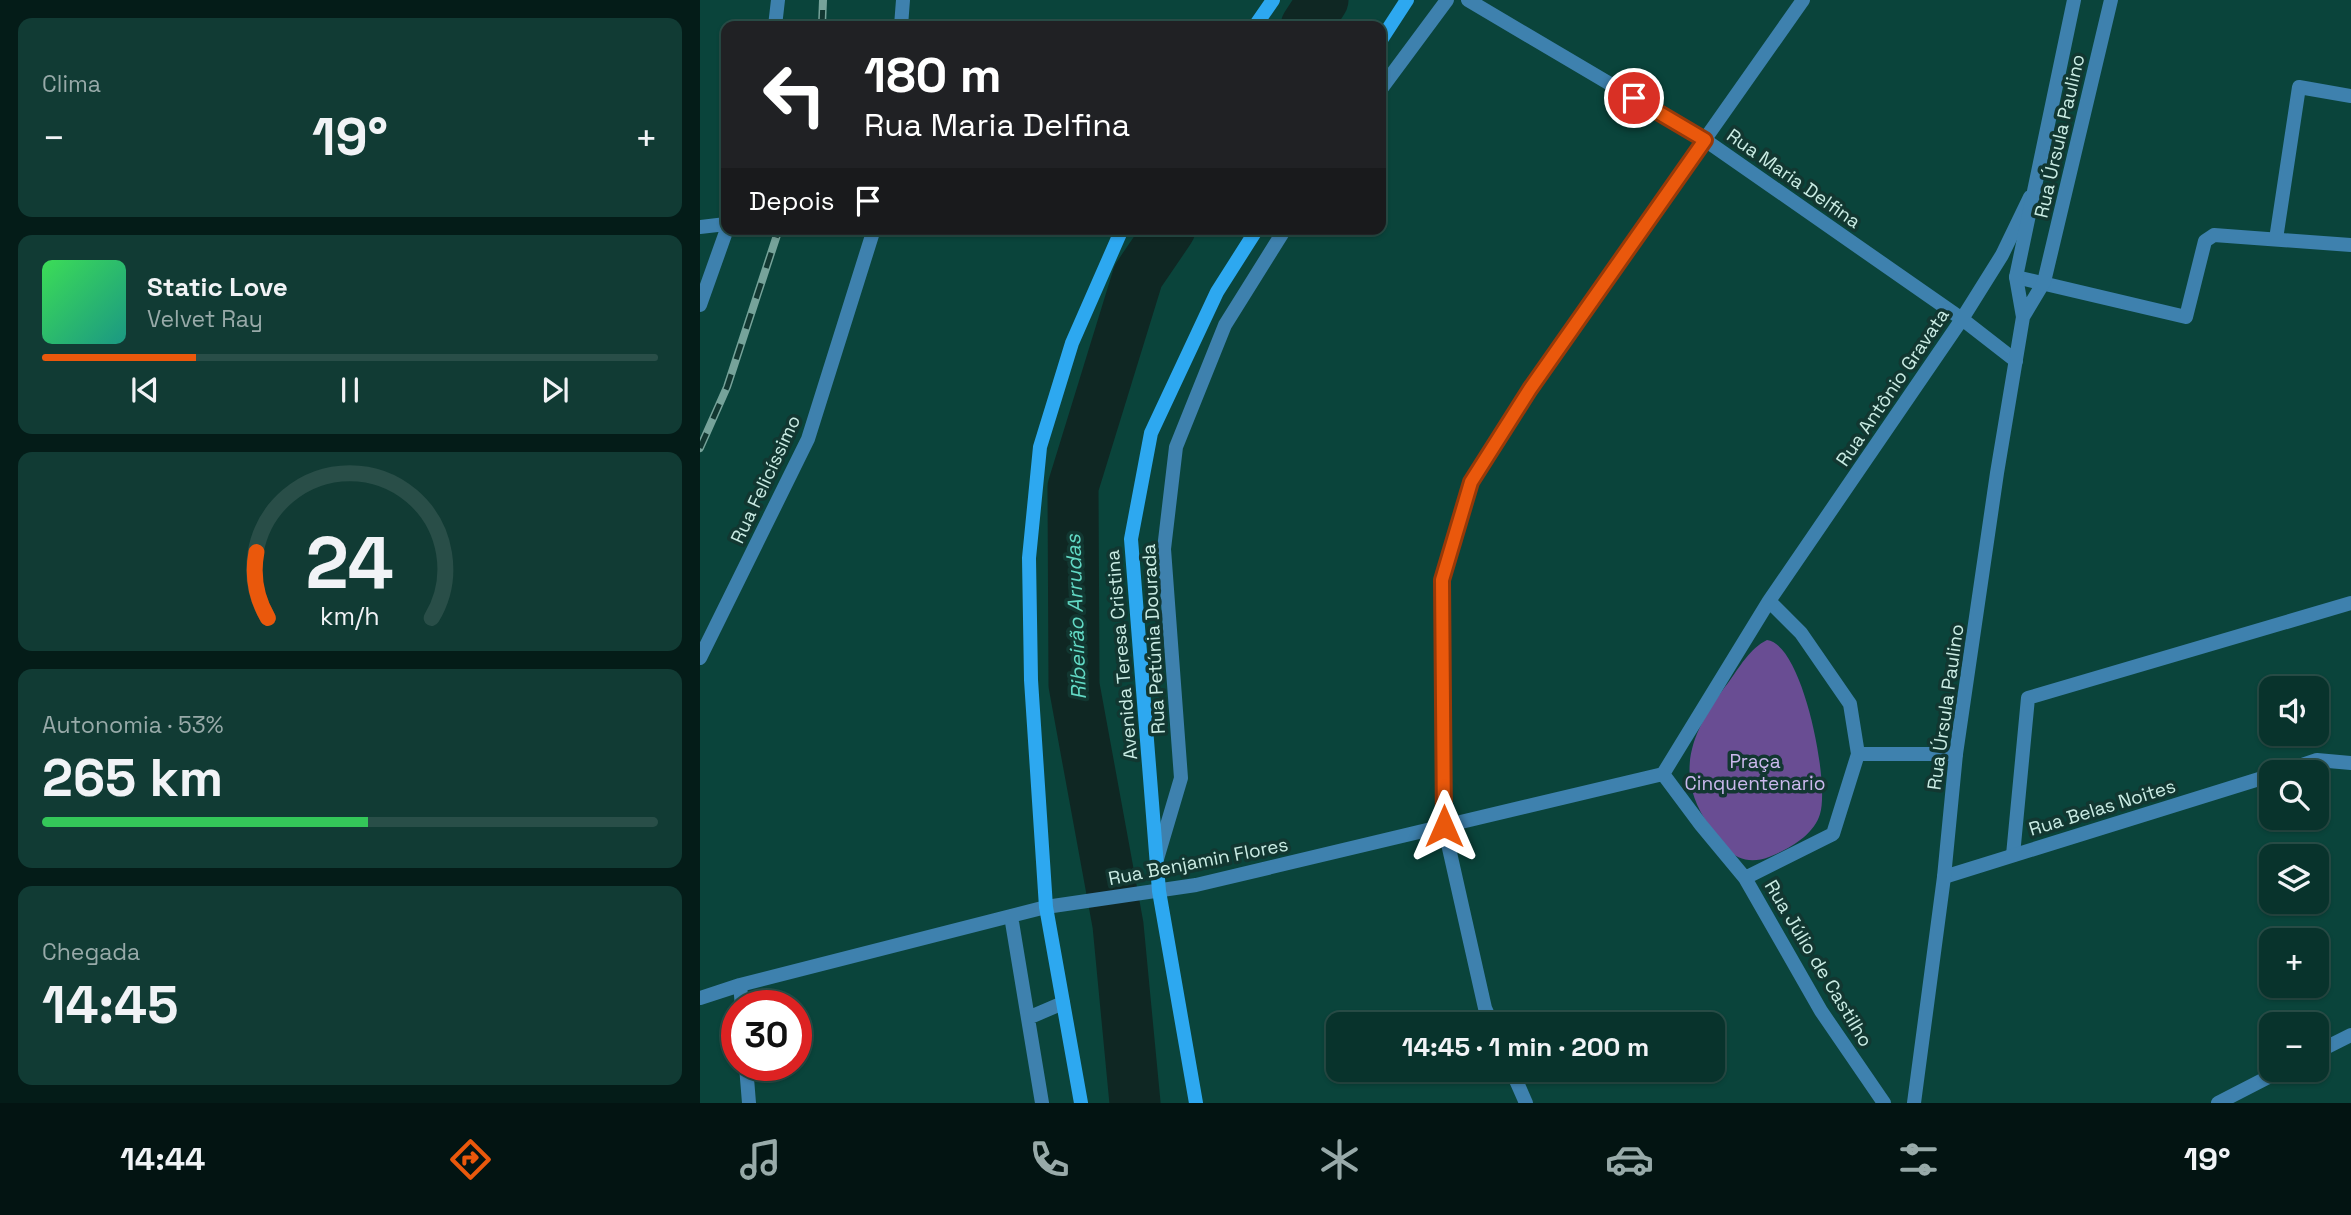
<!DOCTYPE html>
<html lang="pt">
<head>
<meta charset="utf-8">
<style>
  body { margin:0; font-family:"Space Grotesk",sans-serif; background:#113b34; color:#f1f3f6; height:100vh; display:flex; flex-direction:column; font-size:26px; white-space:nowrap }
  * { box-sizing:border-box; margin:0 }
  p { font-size:23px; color:#98aaa9 }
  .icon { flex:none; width:38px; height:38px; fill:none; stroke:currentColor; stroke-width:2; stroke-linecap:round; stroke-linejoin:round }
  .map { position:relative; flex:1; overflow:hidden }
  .panel { display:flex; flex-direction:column; gap:18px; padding:18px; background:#041c18; width:700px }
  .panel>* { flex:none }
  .hud { position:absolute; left:21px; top:21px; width:665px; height:214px; border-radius:14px; box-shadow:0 2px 5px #0004,0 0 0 2px #294e48; background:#202124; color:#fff; overflow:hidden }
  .tools { position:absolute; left:1559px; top:676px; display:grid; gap:14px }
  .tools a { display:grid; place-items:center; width:70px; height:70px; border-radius:14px; background:#08332c; box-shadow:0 2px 5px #0004,0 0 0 2px #294e48; font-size:35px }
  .speed { position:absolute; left:21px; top:990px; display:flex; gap:14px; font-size:35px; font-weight:700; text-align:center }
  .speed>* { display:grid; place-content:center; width:91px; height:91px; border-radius:50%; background:#08332c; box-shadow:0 2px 5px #0004,0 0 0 2px #294e48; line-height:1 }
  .speed .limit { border:10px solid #d22; background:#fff; color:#111 }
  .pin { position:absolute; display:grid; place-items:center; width:60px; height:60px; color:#fff; margin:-30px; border:4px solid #fff; border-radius:50%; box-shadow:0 2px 7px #0007 }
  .me { position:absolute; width:77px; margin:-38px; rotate:0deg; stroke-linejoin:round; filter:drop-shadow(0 0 5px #0008) }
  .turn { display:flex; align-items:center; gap:24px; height:147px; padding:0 28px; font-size:32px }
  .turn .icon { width:91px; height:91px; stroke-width:2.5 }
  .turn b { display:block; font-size:49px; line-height:60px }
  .then { display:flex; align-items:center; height:66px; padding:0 28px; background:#0003; gap:14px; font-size:26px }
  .big { font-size:52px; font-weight:600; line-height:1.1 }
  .panel .tile { flex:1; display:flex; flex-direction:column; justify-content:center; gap:10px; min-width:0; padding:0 24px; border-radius:14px; background:#113b34 }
  .panel .dial { align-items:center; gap:0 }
  .dial svg { height:182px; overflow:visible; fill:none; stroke:#294e48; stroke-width:7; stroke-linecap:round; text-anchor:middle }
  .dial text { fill:#f1f3f6; stroke:none }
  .song { display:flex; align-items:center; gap:21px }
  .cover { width:84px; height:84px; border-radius:10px; background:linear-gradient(135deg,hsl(130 70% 55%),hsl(170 70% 35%)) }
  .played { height:7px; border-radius:4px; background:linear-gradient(90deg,#ea580c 25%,#294e48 25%) }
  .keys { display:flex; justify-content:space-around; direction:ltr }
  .heat { display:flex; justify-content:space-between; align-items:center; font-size:38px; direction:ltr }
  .charge { height:10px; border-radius:5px; background:linear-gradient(90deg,#34c759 53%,#294e48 0) }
  .trip { position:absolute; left:626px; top:1012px; width:399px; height:70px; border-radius:14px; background:#08332c; box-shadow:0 2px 5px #0004,0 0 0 2px #294e48; font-weight:600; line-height:70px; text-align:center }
  .tab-bar { display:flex; height:112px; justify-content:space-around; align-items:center; background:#031412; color:#98aaa9 }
  .tab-bar .icon { width:49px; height:49px }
  .tab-bar .on { color:#ea580c }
  .tab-bar b { font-size:32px; color:#f1f3f6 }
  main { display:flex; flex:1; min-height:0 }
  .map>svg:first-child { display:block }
</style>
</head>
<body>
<main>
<section class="panel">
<div class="tile"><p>Clima</p>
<div class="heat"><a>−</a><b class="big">19°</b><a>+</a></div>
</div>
<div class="tile">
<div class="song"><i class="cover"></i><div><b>Static Love</b><p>Velvet Ray</p></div></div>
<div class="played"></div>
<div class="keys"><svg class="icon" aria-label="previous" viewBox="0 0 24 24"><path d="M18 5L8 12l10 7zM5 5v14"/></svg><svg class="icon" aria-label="pause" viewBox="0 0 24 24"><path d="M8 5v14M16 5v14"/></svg><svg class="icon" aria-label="next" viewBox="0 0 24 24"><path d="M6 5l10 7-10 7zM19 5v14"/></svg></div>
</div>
<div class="tile dial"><svg viewBox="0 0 100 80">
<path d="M14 69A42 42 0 1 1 86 69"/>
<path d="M14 69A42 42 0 0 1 9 40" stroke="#ea580c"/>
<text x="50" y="56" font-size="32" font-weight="700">24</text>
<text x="50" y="72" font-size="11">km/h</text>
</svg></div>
<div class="tile"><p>Autonomia · 53%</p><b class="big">265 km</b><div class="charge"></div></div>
<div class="tile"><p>Chegada</p><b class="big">14:45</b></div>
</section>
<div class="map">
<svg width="1651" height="1103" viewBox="0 0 1651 1103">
  <rect width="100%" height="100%" fill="#0a443b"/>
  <path fill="#694d93" d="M1067 640C1103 644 1130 783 1120 814 1114 835 1089 849 1069 857 1053 863 1038 861 1026 848 1020 842 1015 834 1010 827 972 774 992 730 1028 683 1039 668 1050 648 1067 640Z"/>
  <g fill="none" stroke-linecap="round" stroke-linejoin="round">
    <path stroke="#0f2723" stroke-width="51" d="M606 26 623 0
      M435 1103 418 925 374 685 373 487 438 276 470 229"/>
    <path stroke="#3e81ae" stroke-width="14" d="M1576 239 1599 87 1651 96
      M1316 277 1486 317 1505 241 1514 235 1651 245
      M1313 855 1328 698 1651 603"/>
    <path stroke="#3e81ae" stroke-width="14" d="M768 0 1005 140 1262 319 1316 361
      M75 26 78 0
      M201 26 203 0
      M681 89 747 0
      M0 227 26 224
      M0 305 27 229
      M0 658 108 439 174 229
      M1158 754H1256
      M1581 772 1617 760 1651 763
      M963 774 1069 601 1262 319 1302 255 1330 197
      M963 774 1001 825 1045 878 1121 1011 1184 1103
      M457 859 481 778 464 549 476 447 525 325 585 229
      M1244 877 1572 775
      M1045 878 1133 834 1158 754 1150 704 1101 633 1069 601
      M311 916 342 1103
      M40 985 42 1006
      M0 998 40 985 346 907 496 885 963 774
      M328 1018 363 1003
      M792 1024 785 1008 744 826 742 580 771 482 829 389 1103 0
      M1617 1052 1651 1035
      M46 1066 49 1103
      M811 1069 826 1103
      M1518 1103 1584 1069"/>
    <path stroke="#3e81ae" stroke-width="14" d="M1323 317 1344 282 1411 0
      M1214 1103 1244 877 1256 754 1297 473 1323 317 1316 277 1374 0"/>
    <path stroke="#2da8f0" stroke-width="14" d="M555 26 573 0
      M681 40 707 0
      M381 1103 346 907 331 680 329 558 340 447 372 343 422 229
      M496 1103 459 891 431 539 451 433 517 292 557 229"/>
    <g stroke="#76a39a" stroke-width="8">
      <path id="rail" d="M122 26 123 0
        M0 448 27 387 79 229"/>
    </g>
    <use href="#rail" stroke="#123731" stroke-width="5" stroke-dasharray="16" stroke-linecap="butt"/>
  </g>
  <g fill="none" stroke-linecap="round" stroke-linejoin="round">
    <g stroke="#983908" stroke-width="18">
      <path id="route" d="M744 826 742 580 771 482 830 389 1005 140 934 98"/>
    </g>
    <use href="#route" stroke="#ea580c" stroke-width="12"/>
  </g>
  <g text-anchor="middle" stroke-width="7" stroke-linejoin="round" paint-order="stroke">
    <g font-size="19" fill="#caece4" stroke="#123731">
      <text transform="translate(1359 136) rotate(-77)" y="7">Rua Úrsula Paulino</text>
      <text transform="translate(1094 178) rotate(35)" y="7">Rua Maria Delfina</text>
      <text transform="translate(1192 387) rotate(-56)" y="7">Rua Antônio Gravata</text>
      <text transform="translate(65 479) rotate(-65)" y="7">Rua Felicíssimo</text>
      <text transform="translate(453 639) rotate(-93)" y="7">Rua Petúnia Dourada</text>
      <text transform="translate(421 655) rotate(-95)" y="7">Avenida Teresa Cristina</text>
      <text transform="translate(1245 707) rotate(-82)" y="7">Rua Úrsula Paulino</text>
      <text transform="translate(1402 807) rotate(-17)" y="7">Rua Belas Noites</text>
      <text transform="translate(498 861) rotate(-11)" y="7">Rua Benjamin Flores</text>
      <text transform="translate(1119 963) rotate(59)" y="7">Rua Júlio de Castilho</text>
    </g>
    <g font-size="19" fill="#cbb9ed" stroke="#123731">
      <text x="1055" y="768">Praça<tspan x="1055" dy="22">Cinquentenario</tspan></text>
    </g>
    <g font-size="21" font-style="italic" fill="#62dac5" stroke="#123731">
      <text transform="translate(376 617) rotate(-92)" y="7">Ribeirão Arrudas</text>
    </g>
  </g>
</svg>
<div class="tools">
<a><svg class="icon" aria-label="sound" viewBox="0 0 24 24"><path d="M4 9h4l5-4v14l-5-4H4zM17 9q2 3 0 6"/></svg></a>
<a><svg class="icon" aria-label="search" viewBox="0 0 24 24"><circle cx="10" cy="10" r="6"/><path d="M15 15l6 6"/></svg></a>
<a><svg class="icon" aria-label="layers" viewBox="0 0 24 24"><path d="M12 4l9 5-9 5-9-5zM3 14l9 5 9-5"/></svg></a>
<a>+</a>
<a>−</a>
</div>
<div class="speed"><div class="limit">30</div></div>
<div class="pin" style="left:934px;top:98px;background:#d93025"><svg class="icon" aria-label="arrive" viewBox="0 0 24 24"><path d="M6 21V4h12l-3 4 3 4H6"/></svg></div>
<svg class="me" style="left:744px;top:826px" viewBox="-20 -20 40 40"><path d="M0-17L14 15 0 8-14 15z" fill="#ea580c" stroke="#fff" stroke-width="4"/></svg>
<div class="trip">14:45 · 1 min · 200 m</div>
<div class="hud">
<div class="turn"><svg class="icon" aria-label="left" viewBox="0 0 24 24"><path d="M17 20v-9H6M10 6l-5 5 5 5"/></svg><div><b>180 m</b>Rua Maria Delfina</div></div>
<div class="then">Depois<svg class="icon" aria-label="arrive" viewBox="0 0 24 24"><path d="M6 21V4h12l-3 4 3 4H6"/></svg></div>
</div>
</div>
</main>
<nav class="tab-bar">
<b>14:44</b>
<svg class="icon on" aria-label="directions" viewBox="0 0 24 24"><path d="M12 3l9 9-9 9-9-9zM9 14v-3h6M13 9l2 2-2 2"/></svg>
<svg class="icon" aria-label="music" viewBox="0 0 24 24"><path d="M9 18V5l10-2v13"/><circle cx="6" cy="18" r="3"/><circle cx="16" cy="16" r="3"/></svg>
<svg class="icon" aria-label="phone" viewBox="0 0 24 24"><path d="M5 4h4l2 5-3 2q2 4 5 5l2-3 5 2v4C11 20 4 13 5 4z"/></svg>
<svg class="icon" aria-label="climate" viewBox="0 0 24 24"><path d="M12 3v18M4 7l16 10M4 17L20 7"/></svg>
<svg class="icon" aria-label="car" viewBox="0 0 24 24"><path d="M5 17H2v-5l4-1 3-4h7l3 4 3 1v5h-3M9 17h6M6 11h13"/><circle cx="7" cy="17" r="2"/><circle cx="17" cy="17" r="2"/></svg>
<svg class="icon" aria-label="filters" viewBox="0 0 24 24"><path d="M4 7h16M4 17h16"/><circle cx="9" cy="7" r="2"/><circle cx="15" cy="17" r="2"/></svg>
<b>19°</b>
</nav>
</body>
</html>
